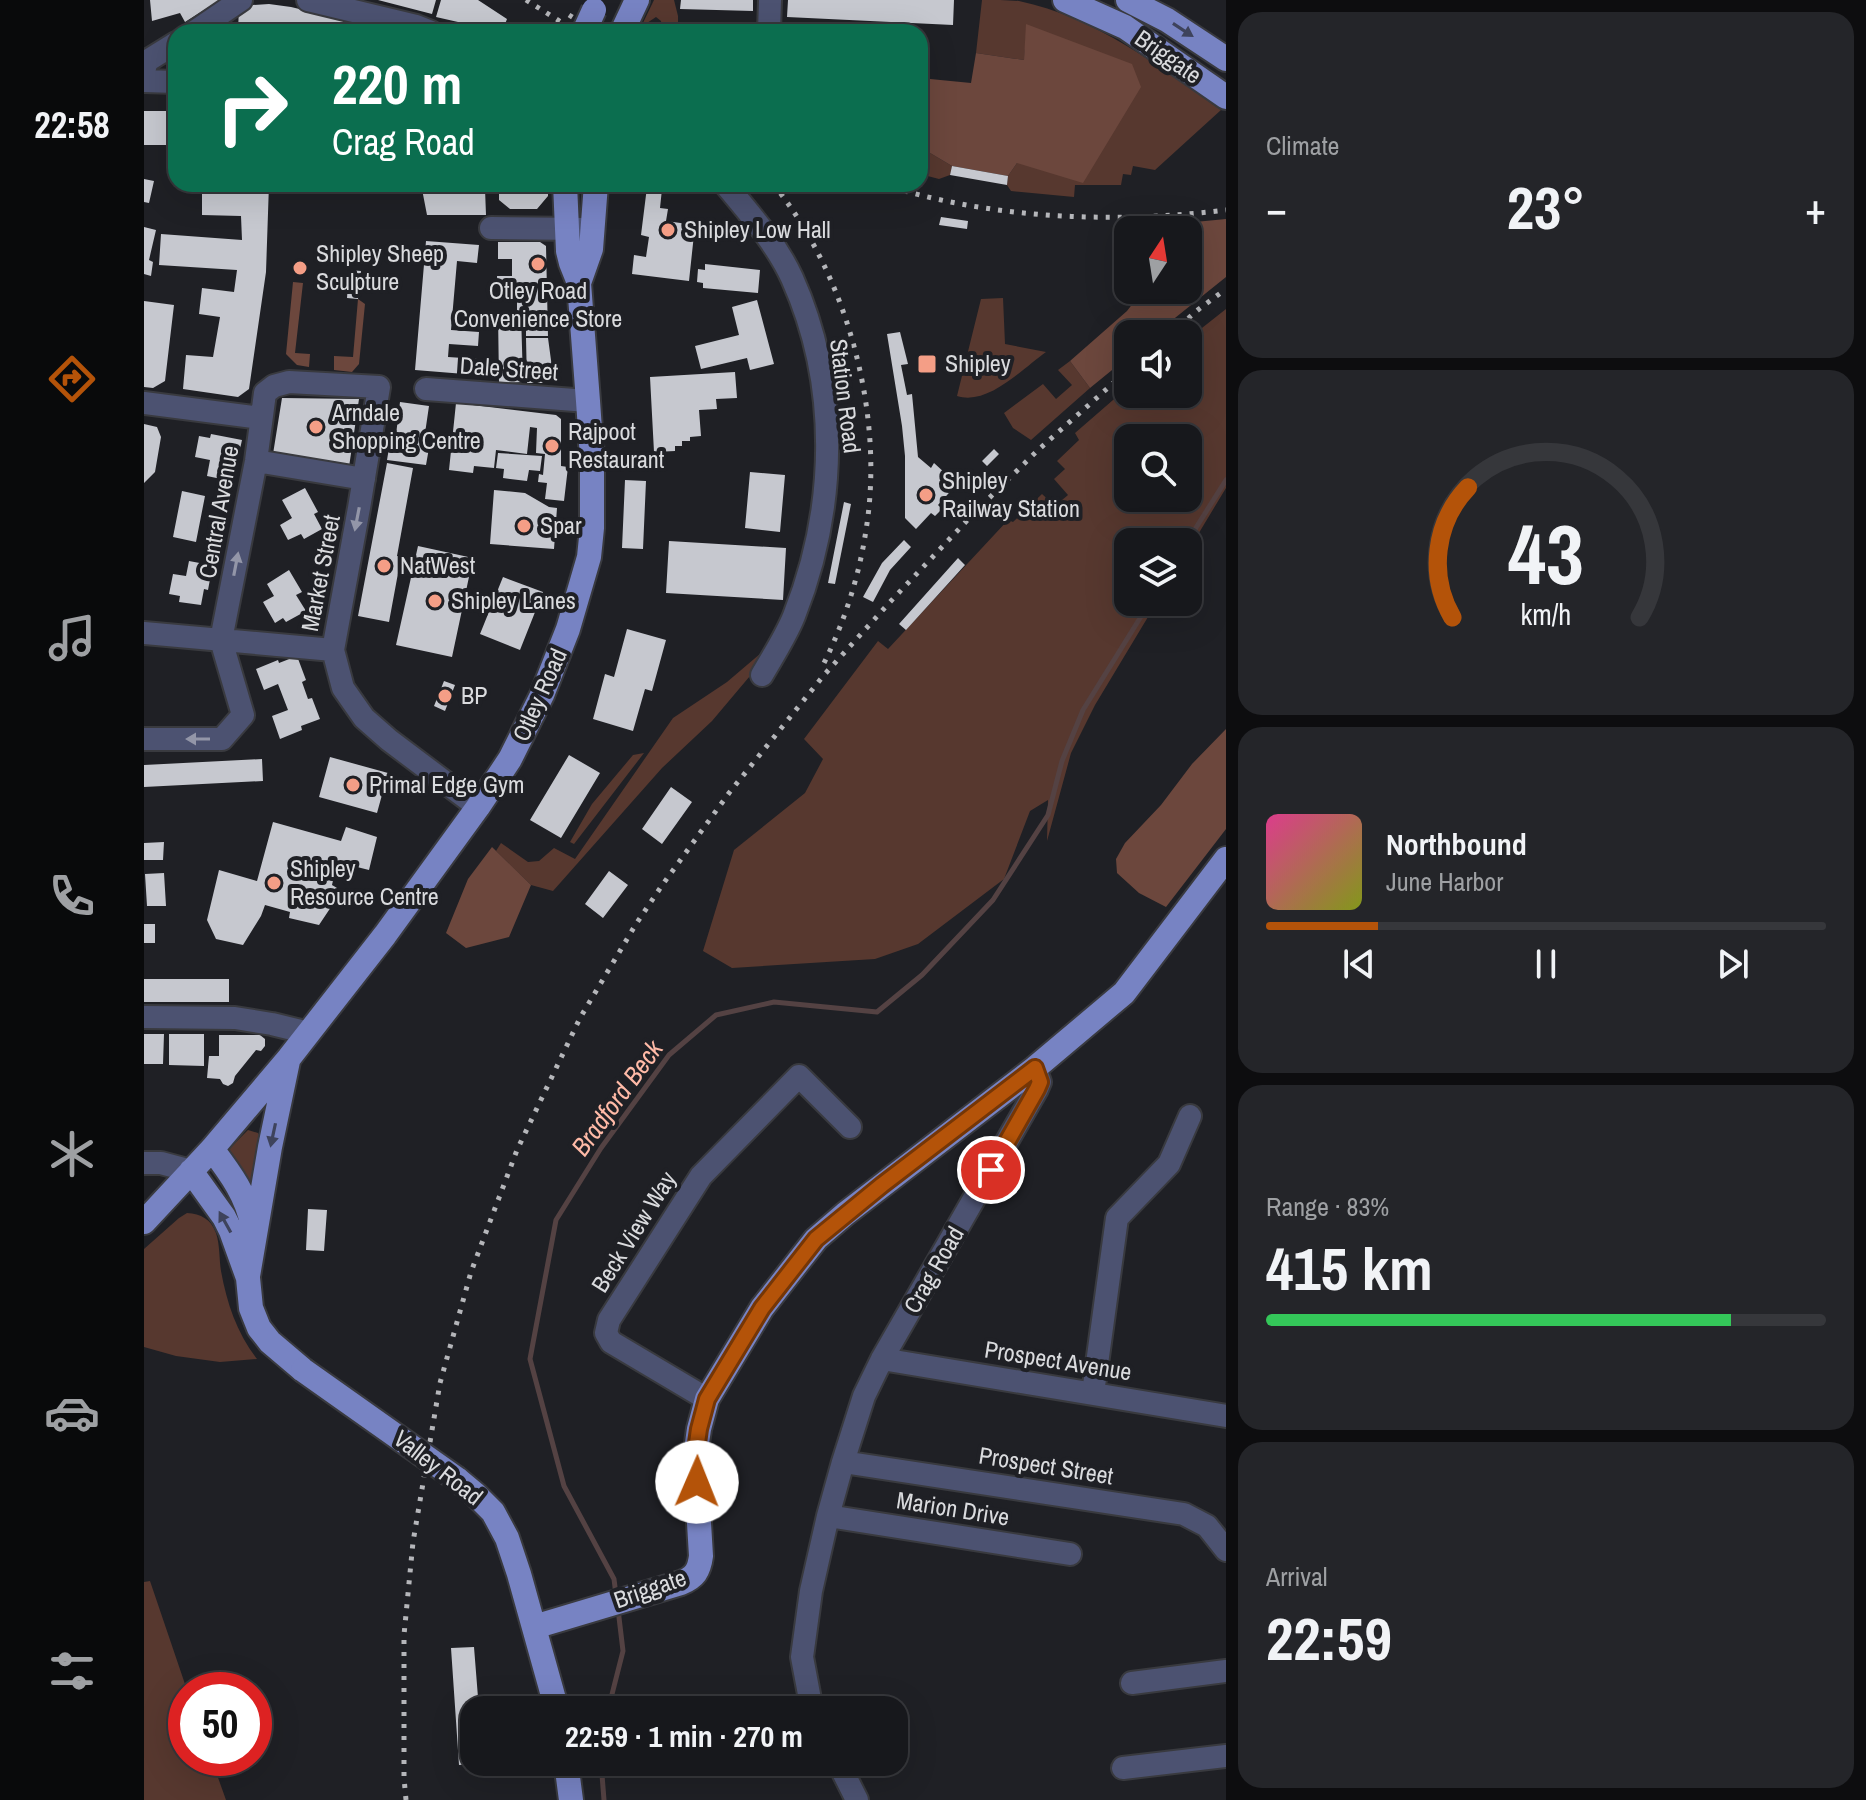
<!DOCTYPE html>
<html lang="en">
<head>
<meta charset="utf-8">
<style>
  body { margin:0; font-family:"Archivo Narrow",sans-serif; background:#242529; color:#f1f3f6; height:100vh; display:flex; flex-direction:column; font-size:30px; white-space:nowrap }
  * { box-sizing:border-box; margin:0 }
  p { font-size:26px; color:#9ea0a3 }
  .icon { flex:none; width:44px; height:44px; fill:none; stroke:currentColor; stroke-width:2; stroke-linecap:round; stroke-linejoin:round }
  .map { position:relative; flex:1; overflow:hidden }
  .sheet { display:flex; flex-direction:column; gap:12px; padding:12px; background:#0d0d0f; width:640px }
  .sheet>* { flex:none }
  .hud { position:absolute; left:24px; top:24px; width:760px; height:168px; border-radius:24px; box-shadow:0 8px 32px #0002,0 0 0 2px #36373b; background:#0b6e4f; color:#fff; overflow:hidden }
  .needle { width:52px; rotate:12deg }
  .tools { position:absolute; left:970px; top:216px; display:grid; gap:16px }
  .tools a { display:grid; place-items:center; width:88px; height:88px; border-radius:16px; background:#17181c; box-shadow:0 8px 32px #0002,0 0 0 2px #36373b; font-size:40px }
  .speed { position:absolute; left:24px; top:1672px; display:flex; gap:16px; font-size:40px; font-weight:700; text-align:center }
  .speed>* { display:grid; place-content:center; width:104px; height:104px; border-radius:50%; background:#17181c; box-shadow:0 8px 32px #0002,0 0 0 2px #36373b; line-height:1 }
  .speed .limit { border:12px solid #d22; background:#fff; color:#111 }
  .pin { position:absolute; display:grid; place-items:center; width:68px; height:68px; color:#fff; margin:-34px; border:4px solid #fff; border-radius:50%; box-shadow:0 2px 8px #0007 }
  .me { position:absolute; width:88px; margin:-44px; rotate:1deg; stroke-linejoin:round; filter:drop-shadow(0 0 6px #0008) }
  .turn { display:flex; align-items:center; gap:28px; height:168px; padding:0 32px; font-size:36px }
  .turn .icon { width:104px; height:104px; stroke-width:2.5 }
  .turn b { display:block; font-size:56px; line-height:68px }
  .big { font-size:60px; font-weight:700; line-height:1.1 }
  .sheet .tile { flex:1; display:flex; flex-direction:column; justify-content:center; gap:12px; min-width:0; padding:0 28px; border-radius:24px; background:#242529 }
  .sheet .dial { align-items:center; gap:0 }
  .dial svg { height:208px; overflow:visible; fill:none; stroke:#36373b; stroke-width:7; stroke-linecap:round; text-anchor:middle }
  .dial text { fill:#f1f3f6; stroke:none }
  .song { display:flex; align-items:center; gap:24px }
  .cover { width:96px; height:96px; border-radius:12px; background:linear-gradient(135deg,hsl(330 70% 55%),hsl(70 70% 35%)) }
  .played { height:8px; border-radius:4px; background:linear-gradient(90deg,#b45309 20%,#36373b 20%) }
  .keys { display:flex; justify-content:space-around; direction:ltr }
  .heat { display:flex; justify-content:space-between; align-items:center; font-size:44px; direction:ltr }
  .charge { height:12px; border-radius:6px; background:linear-gradient(90deg,#34c759 83%,#36373b 0) }
  .trip { position:absolute; left:316px; top:1696px; width:448px; height:80px; border-radius:24px; background:#17181c; box-shadow:0 8px 32px #0002,0 0 0 2px #36373b; font-weight:700; line-height:80px; text-align:center }
  main { display:flex; flex:1; min-height:0 }
  .tab-bar { display:flex; flex-direction:column; width:144px; justify-content:space-around; align-items:center; background:#090a0b; color:#9ea0a3 }
  .tab-bar .icon { width:56px; height:56px }
  .tab-bar .current { color:#b45309 }
  .tab-bar b { font-size:36px; color:#f1f3f6 }
  .map>svg:first-child { display:block }
</style>
</head>
<body>
<main>
<nav class="tab-bar">
<b>22:58</b>
<svg class="icon current" aria-label="directions" viewBox="0 0 24 24"><path d="M12 3l9 9-9 9-9-9zM9 14v-3h6M13 9l2 2-2 2"/></svg>
<svg class="icon" aria-label="music" viewBox="0 0 24 24"><path d="M9 18V5l10-2v13"/><circle cx="6" cy="18" r="3"/><circle cx="16" cy="16" r="3"/></svg>
<svg class="icon" aria-label="phone" viewBox="0 0 24 24"><path d="M5 4h4l2 5-3 2q2 4 5 5l2-3 5 2v4C11 20 4 13 5 4z"/></svg>
<svg class="icon" aria-label="climate" viewBox="0 0 24 24"><path d="M12 3v18M4 7l16 10M4 17L20 7"/></svg>
<svg class="icon" aria-label="car" viewBox="0 0 24 24"><path d="M5 17H2v-5l4-1 3-4h7l3 4 3 1v5h-3M9 17h6M6 11h13"/><circle cx="7" cy="17" r="2"/><circle cx="17" cy="17" r="2"/></svg>
<svg class="icon" aria-label="filters" viewBox="0 0 24 24"><path d="M4 7h16M4 17h16"/><circle cx="9" cy="7" r="2"/><circle cx="15" cy="17" r="2"/></svg>
</nav>
<div class="map">
<svg width="1082" height="1800" viewBox="0 0 1082 1800">
  <rect width="100%" height="100%" fill="#1f2025"/>
  <path fill="#57382f" fill-rule="evenodd" d="M510 0H530L534 16V32H523L518 30 517 21 512 17 497 27Z
    M838 0C850 0 863 0 875 1 952 17 1014 66 1077 110L1011 170 989 166 987 175 979 174 977 185H931L930 197 867 191 863 185 864 176 873 163 883 25 880 60 832 53Z
    M776 147 808 166 806 175 795 179 776 174Z
    M859 298 861 344 902 352C878 369 844 406 813 396L837 299Z
    M1082 309V488L1044 551V542H984V602H1013L951 705 927 753 903 841 904 800 886 811 860 879 774 944 731 959 588 968 559 951 590 850 661 793 679 759 660 739 734 641 744 649 864 520 869 522 898 494 911 506 924 495 910 479 921 469 913 461 935 440 931 433 984 387V394H1044V339ZM984 438H1044V498H984Z
    M926 361 946 388 887 440 869 428 860 413 899 384 912 399 928 385 914 370Z
    M624 647 611 670 568 721 518 768 409 891 387 885 352 851 357 843 384 862 395 861 410 848 431 859 529 718 583 682Z
    M500 753 430 844 426 842 448 804 489 755Z
    M104 1130 114 1133 118 1140 112 1197 83 1151Z
    M43 1213C57 1214 67 1219 72 1233 76 1245 75 1259 77 1271 83 1304 93 1333 113 1359L76 1362 32 1356 0 1347V1249L35 1218Z
    M6 1581 43 1690 42 1758H67L82 1800H0V1582Z"/>
  <path fill="#6c473d" d="M882 24 988 64 997 87 939 183 873 163 864 176 808 166 776 147V78L827 83 832 53 880 60Z
    M1082 219V277L1011 334H984V357L946 388 926 361 983 311 999 290H1044V230H1028L1030 224Z
    M149 282 159 283 151 353 166 354 165 367 153 365 142 354Z
    M214 299 221 304 215 364 208 372 190 370V356L209 357Z
    M1082 729V829L1022 907 995 893 973 873 972 859 981 843 1017 805 1048 764Z
    M348 847 387 885 365 937 322 948 302 933 324 879Z"/>
  <g fill="none" stroke-linecap="round" stroke-linejoin="round">
    <path stroke="#544243" stroke-width="5" d="M1043 542 1082 480
      M472 1595 470 1579 420 1486 386 1359 412 1220 457 1148 525 1055 572 1015 630 1002 733 1012 778 975 849 900 904 815 918 761 939 710 1006 602
      M464 1710 479 1651 474 1609
      M457 1762 460 1800"/>
  </g>
  <path fill="#c6c8cf" d="M6 0H76L41 22 36 13 8 21Z
    M234 0H292L288 14Z
    M297 0H334L363 19 358 32 292 17Z
    M537 0H609V11L536 9Z
    M644 0H810L809 25 643 17Z
    M125 4 147 7 189 17 242 32H94L95 6Z
    M0 111H32V145H0Z
    M808 166 864 176 863 185 806 175Z
    M0 179 10 181 5 203 0 202Z
    M58 184H125L122 272 105 389 94 397 39 389 42 355 69 357 76 317 55 314 58 288 90 292 93 270 15 265 17 234 98 240 97 216 58 215Z
    M277 184H303V189H341L342 215H283Z
    M355 184H404V196L393 209H366L355 200Z
    M503 187 518 189 516 208 524 209 522 221 551 225 545 281 488 274 490 255 502 257 505 237 497 235Z
    M797 217 824 221 823 229 795 225Z
    M0 227 12 230 5 260 9 262 7 276 0 274Z
    M282 241 335 245 333 263 313 261 307 330 335 332 334 346 305 344 304 357 334 359 333 375 271 370Z
    M354 242H396L402 246 404 336H382V313H377L379 382 355 383 354 313H373V296H368V292H354L353 276H368V259H354Z
    M561 264 616 270 614 293 559 288V283L553 282 554 269 561 270Z
    M205 270 217 271 214 299 203 298Z
    M613 300 630 364 606 370 603 358 557 369 551 346 595 335 588 307Z
    M0 301 30 305 21 381 9 388 0 387Z
    M756 332 764 364 757 365 763 395 768 394 774 457 787 468 790 463 813 484 794 505 798 509 791 516 787 513 772 529 761 518V456L758 426 743 334Z
    M382 338H404L409 375 400 383H383Z
    M591 372 593 398 572 399 573 409 555 410 557 436 546 437V441H538V446H531V451L510 452 506 377Z
    M138 398 215 399 205 467 129 454Z
    M256 402 285 406 279 447 285 448 282 465 243 460 246 442 251 443Z
    M312 403 412 415 417 419V466L424 467 420 501 401 499 403 483 394 482 395 474 399 475 401 454 392 453 393 428 386 427 383 454 352 450 350 468 330 466 329 473 305 470Z
    M0 424 13 427 17 437 11 472 0 483Z
    M67 434 98 440 96 449 88 447 86 459 92 460 91 468 84 467 82 480 63 476 66 460 51 457 55 436 66 438Z
    M850 449 855 454 843 466 838 461Z
    M354 453 398 456 396 471 385 470 383 481 359 478 360 469 352 468Z
    M243 463 269 468 253 556 257 557 245 622 214 616Z
    M606 472 641 475 636 532 601 528Z
    M481 480 502 481 499 549 478 548Z
    M161 488 174 512 170 514 178 529 160 539 157 534 144 540 136 525 148 518 138 500Z
    M350 490 381 493 405 507 413 508 410 549 346 544Z
    M38 491 61 496 52 542 29 537Z
    M700 502 707 504 691 584 684 583Z
    M760 540 767 547 746 570 729 602 719 597 738 563Z
    M525 541 642 548 639 600 522 593Z
    M274 546 329 558 308 657 252 645Z
    M814 558 821 565 762 630 755 624Z
    M45 561 61 564 59 573 67 574 64 590 60 589 57 605 35 602 36 596 25 594 29 574 42 576Z
    M145 570 158 592 152 595 162 611 142 622 139 618 131 623 119 602 130 596 123 584Z
    M359 577 399 592 376 650 336 634Z
    M483 629 522 640 508 691 501 689 489 731 449 719 461 674 470 677Z
    M153 656 162 680 158 682 164 699 168 698 176 719 157 726 158 730 136 739 128 716 144 710 134 684 120 690 112 669 134 660 135 663Z
    M300 681 311 685 301 711 290 706Z
    M425 755 456 773 417 838 386 820Z
    M186 757 244 773 233 813 175 797Z
    M118 759 119 781 0 787V765Z
    M527 787 548 802 518 844 498 829Z
    M129 822 197 841 202 827 233 837 225 870 193 862 188 885 193 888 189 904 175 925 145 918 146 912 121 905 117 916 99 945 72 939 63 920 75 870 113 881Z
    M20 842 19 860H0V843Z
    M465 871 484 885 459 918 441 904Z
    M20 873 22 906H3L1 874Z
    M0 924H11V943H0Z
    M0 979H85V1002H0Z
    M0 1034H20L19 1064H0Z
    M25 1034H60V1066L25 1065Z
    M75 1035H116L121 1039V1046L117 1051 112 1050 91 1076 89 1083 84 1086 79 1084 76 1079 63 1078 65 1056H75Z
    M164 1209 183 1210 180 1251 162 1250Z
    M330 1647 335 1710H330V1764L315 1765 307 1648Z"/>
  <g fill="none" stroke-linecap="round" stroke-linejoin="round">
    <g stroke="#393a3f" stroke-width="26">
      <path id="minor" d="M164 0 272 26 287 32
        M50 32 97 0
        M625 32 626 0
        M0 71 3 61 32 43
        M0 81 32 82
        M581 184C605 213 632 243 648 278 696 385 693 508 650 616 642 636 629 656 618 675
        M347 228 441 229
        M282 389 444 401
        M0 403 117 418
        M112 461 220 479
        M0 633 189 650
        M0 739H78L99 715 77 640 112 461 121 393 130 386 145 382 235 387 215 508 189 650 199 688 220 718 245 740 334 807
        M0 1017 91 1018 128 1024 165 1033
        M0 1163H17L47 1171
        M738 1359 1082 1416
        M949 1393 973 1218 1025 1164 1046 1116
        M563 1399 467 1342 462 1333 465 1320 557 1176 655 1076 706 1127
        M699 1462 1040 1514 1063 1526 1082 1550
        M684 1516 926 1554
        M988 1683 1082 1671
        M668 1710 658 1657 667 1591 684 1516 699 1462 720 1396 738 1359 893 1089 896 1082 891 1068
        M694 1762 713 1800
        M979 1768 1082 1756"/>
    </g>
    <g stroke="#393a3f" stroke-width="28">
      <path id="major" d="M921 0 981 27 1082 97
        M984 0 1023 20 1082 59
        M478 32 493 0
        M435 283 447 249 452 184
        M68 1149C87 1174 103 1196 109 1227
        M47 1171 80 1217 87 1231 104 1278 107 1308 115 1328 126 1342 159 1370
        M0 1222 68 1149 145 1058 241 935 334 807 366 759 398 695 424 629 445 557 448 528V458L444 401 435 283 427 263 424 251 421 184
        M104 1276 126 1147 144 1061
        M313 1479 331 1494 349 1512 363 1538 375 1574 413 1710
        M390 1627 537 1583C551 1577 555 1571 557 1556L551 1457 555 1429 563 1399 618 1308 672 1239 701 1214 891 1068 980 993 1082 859
        M422 1762 427 1800"/>
    </g>
    <use href="#minor" stroke="#4c5271" stroke-width="22"/>
    <use href="#major" stroke="#7783c3" stroke-width="24"/>
    <path stroke="#b5b6ba" stroke-width="5" stroke-dasharray="4 8" stroke-linecap="butt" d="M382 0 433 32
      M425 15 452 32
      M629 184C703 274 741 415 722 530 715 578 699 626 677 669
      M737 184C847 219 968 224 1082 210
      M1026 334 1055 309 1082 289
      M262 1800 260 1778V1635L269 1542 296 1383 327 1272 373 1150 436 1018 492 924 519 884 585 793 680 675 746 602 833 510 893 451 984 370"/>
    <g stroke="#393a3f" stroke-width="28" stroke-linecap="butt">
      <path id="major-bridge" d="M440 32 450 10
        M159 1370 313 1479"/>
    </g>
    <use href="#major-bridge" stroke="#7783c3" stroke-width="24"/>
  </g>
  <defs><path id="oneway-solid" d="M-6-.8H1V-3.2L6.5 0L1 3.2V.8H-6Z" transform="scale(2)"/></defs>
  <g fill="#3e435c">
    <use href="#oneway-solid" transform="translate(1039 30) rotate(33)"/>
    <use href="#oneway-solid" transform="translate(129 1135) rotate(102)"/>
    <use href="#oneway-solid" transform="translate(81 1222) rotate(-119)"/>
  </g>
  <g fill="#9396a8">
    <use href="#oneway-solid" transform="translate(213 519) rotate(101)"/>
    <use href="#oneway-solid" transform="translate(92 564) rotate(-79)"/>
    <use href="#oneway-solid" transform="translate(54 739) rotate(-180)"/>
  </g>
  <g fill="none" stroke-linecap="round" stroke-linejoin="round">
    <g stroke="#753606" stroke-width="20">
      <path id="route" d="M553 1482 551 1457 555 1429 563 1399 618 1308 672 1239 738 1185 891 1068 896 1082 893 1089 847 1170"/>
    </g>
    <use href="#route" stroke="#b45309" stroke-width="14"/>
  </g>
  <g fill="#f49e86" stroke="#1f2025" stroke-width="3">
    <circle cx="524" cy="230" r="8"/>
    <circle cx="394" cy="264" r="8"/>
    <circle cx="156" cy="268" r="8"/>
    <rect x="773" y="354" width="20" height="20" rx="4"/>
    <circle cx="172" cy="427" r="8"/>
    <circle cx="408" cy="446" r="8"/>
    <circle cx="782" cy="495" r="8"/>
    <circle cx="380" cy="526" r="8"/>
    <circle cx="240" cy="566" r="8"/>
    <circle cx="291" cy="601" r="8"/>
    <circle cx="301" cy="696" r="8"/>
    <circle cx="209" cy="785" r="8"/>
    <circle cx="130" cy="883" r="8"/>
  </g>
  <g text-anchor="middle" stroke-width="8" stroke-linejoin="round" paint-order="stroke">
    <g font-size="24" fill="#dadbde" stroke="#1f2025">
      <text transform="translate(1024 57) rotate(35)" y="8">Briggate</text>
      <text transform="translate(365 369) rotate(4)" y="8">Dale Street</text>
      <text transform="translate(701 396) rotate(83)" y="8">Station Road</text>
      <text transform="translate(75 512) rotate(-80)" y="8">Central Avenue</text>
      <text transform="translate(177 573) rotate(-79)" y="8">Market Street</text>
      <text transform="translate(396 695) rotate(-66)" y="8">Otley Road</text>
      <text transform="translate(490 1232) rotate(-58)" y="8">Beck View Way</text>
      <text transform="translate(790 1270) rotate(-60)" y="8">Crag Road</text>
      <text transform="translate(914 1361) rotate(9)" y="8">Prospect Avenue</text>
      <text transform="translate(902 1466) rotate(9)" y="8">Prospect Street</text>
      <text transform="translate(294 1468) rotate(38)" y="8">Valley Road</text>
      <text transform="translate(809 1509) rotate(9)" y="8">Marion Drive</text>
      <text transform="translate(506 1589) rotate(-19)" y="8">Briggate</text>
    </g>
    <g font-size="24" fill="#dadbde" stroke="#1f2025" text-anchor="start">
      <text x="540" y="238">Shipley Low Hall</text>
      <text x="172" y="262">Shipley Sheep<tspan x="172" dy="28">Sculpture</tspan></text>
      <text x="394" y="299" text-anchor="middle">Otley Road<tspan x="394" dy="28">Convenience Store</tspan></text>
      <text x="801" y="372">Shipley</text>
      <text x="188" y="421">Arndale<tspan x="188" dy="28">Shopping Centre</tspan></text>
      <text x="424" y="440">Rajpoot<tspan x="424" dy="28">Restaurant</tspan></text>
      <text x="798" y="489">Shipley<tspan x="798" dy="28">Railway Station</tspan></text>
      <text x="396" y="534">Spar</text>
      <text x="256" y="574">NatWest</text>
      <text x="307" y="609">Shipley Lanes</text>
      <text x="317" y="704">BP</text>
      <text x="225" y="793">Primal Edge Gym</text>
      <text x="146" y="877">Shipley<tspan x="146" dy="28">Resource Centre</tspan></text>
    </g>
    <g font-size="26" font-style="italic" fill="#ffbaa7" stroke="#1f2025">
      <text transform="translate(473 1098) rotate(-54)" y="9">Bradford Beck</text>
    </g>
  </g>
</svg>
<div class="tools">
<a><svg class="needle" viewBox="-14 -14 28 28"><path d="M0-13l5 13h-10z" fill="#e53935"/><path d="M0 13l5-13h-10z" fill="#9ea0a3"/></svg></a>
<a><svg class="icon" aria-label="sound" viewBox="0 0 24 24"><path d="M4 9h4l5-4v14l-5-4H4zM17 9q2 3 0 6"/></svg></a>
<a><svg class="icon" aria-label="search" viewBox="0 0 24 24"><circle cx="10" cy="10" r="6"/><path d="M15 15l6 6"/></svg></a>
<a><svg class="icon" aria-label="layers" viewBox="0 0 24 24"><path d="M12 4l9 5-9 5-9-5zM3 14l9 5 9-5"/></svg></a>
</div>
<div class="speed"><div class="limit">50</div></div>
<div class="pin" style="left:847px;top:1170px;background:#d93025"><svg class="icon" aria-label="arrive" viewBox="0 0 24 24"><path d="M6 21V4h12l-3 4 3 4H6"/></svg></div>
<svg class="me" style="left:553px;top:1482px" viewBox="-20 -20 40 40"><circle r="19" fill="#fff"/><path d="M0-13L10 11 0 6-10 11z" fill="#b45309"/></svg>
<div class="trip">22:59 · 1 min · 270 m</div>
<div class="hud">
<div class="turn"><svg class="icon" aria-label="right" viewBox="0 0 24 24"><path d="M7 20v-9h11M14 6l5 5-5 5"/></svg><div><b>220 m</b>Crag Road</div></div>
</div>
</div>
<section class="sheet">
<div class="tile"><p>Climate</p>
<div class="heat"><a>−</a><b class="big">23°</b><a>+</a></div>
</div>
<div class="tile dial"><svg viewBox="0 0 100 80">
<path d="M14 69A42 42 0 1 1 86 69"/>
<path d="M14 69A42 42 0 0 1 20 19" stroke="#b45309"/>
<text x="50" y="56" font-size="32" font-weight="700">43</text>
<text x="50" y="72" font-size="11">km/h</text>
</svg></div>
<div class="tile">
<div class="song"><i class="cover"></i><div><b>Northbound</b><p>June Harbor</p></div></div>
<div class="played"></div>
<div class="keys"><svg class="icon" aria-label="previous" viewBox="0 0 24 24"><path d="M18 5L8 12l10 7zM5 5v14"/></svg><svg class="icon" aria-label="pause" viewBox="0 0 24 24"><path d="M8 5v14M16 5v14"/></svg><svg class="icon" aria-label="next" viewBox="0 0 24 24"><path d="M6 5l10 7-10 7zM19 5v14"/></svg></div>
</div>
<div class="tile"><p>Range · 83%</p><b class="big">415 km</b><div class="charge"></div></div>
<div class="tile"><p>Arrival</p><b class="big">22:59</b></div>
</section>
</main>
</body>
</html>
